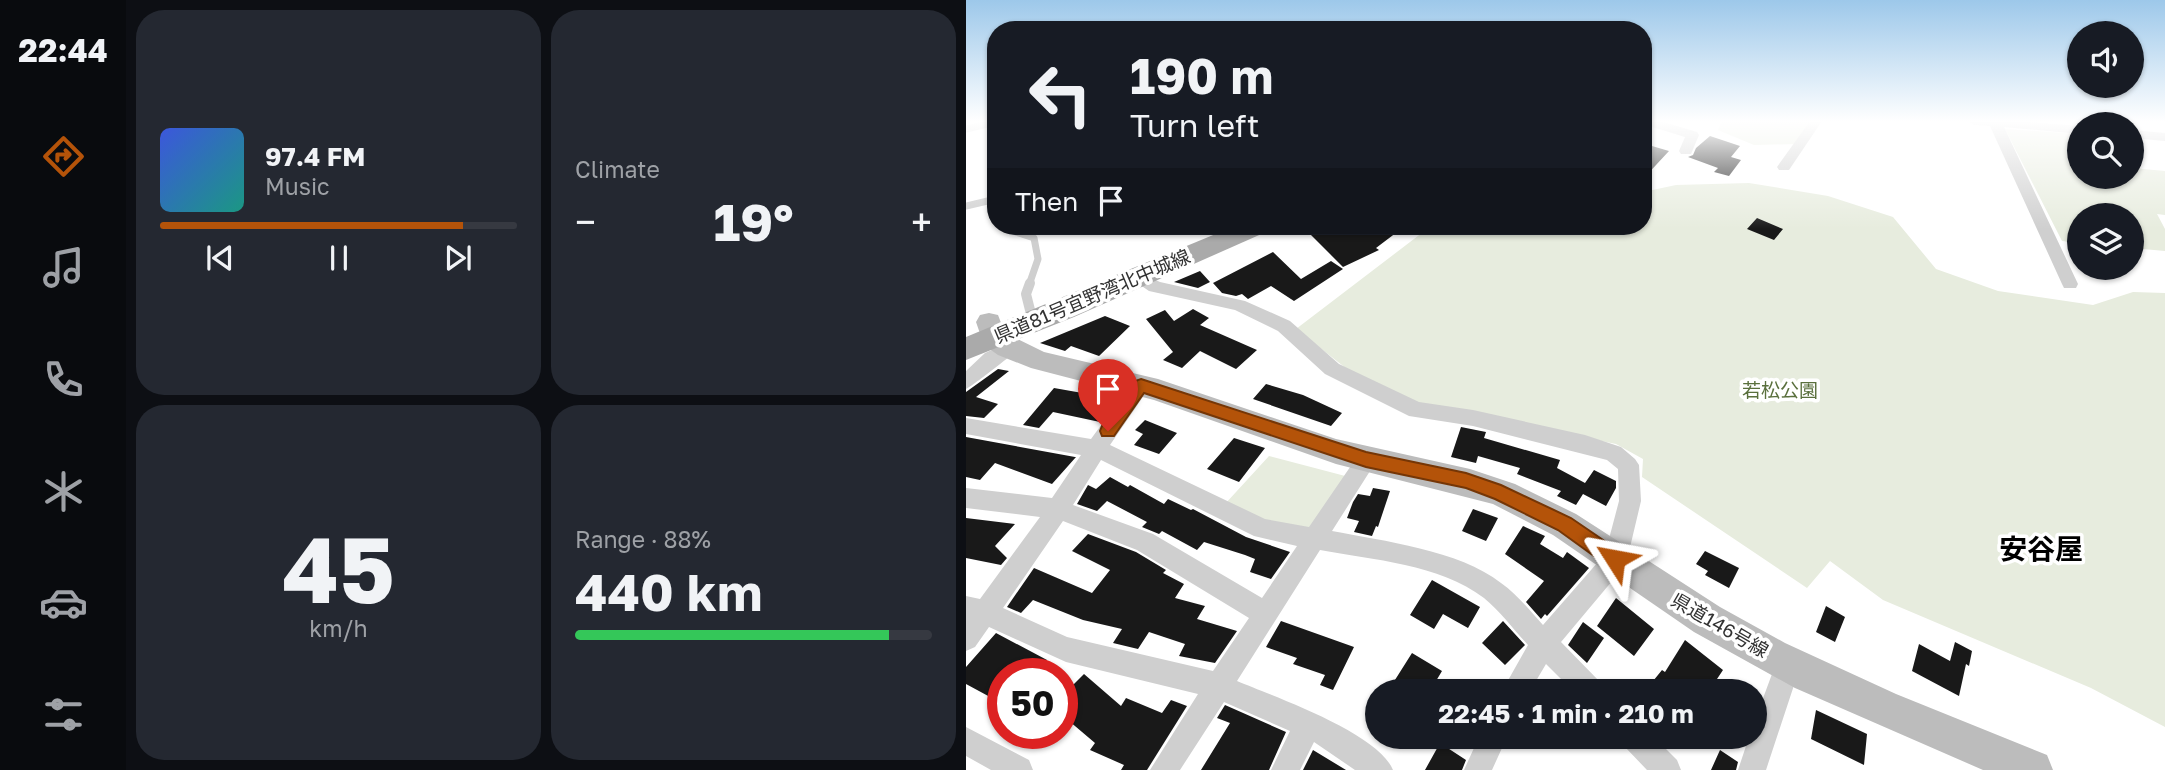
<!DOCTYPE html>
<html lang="en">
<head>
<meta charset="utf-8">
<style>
  body { margin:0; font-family:"Golos Text","Noto Sans JP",sans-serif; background:#242831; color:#f1f3f6; height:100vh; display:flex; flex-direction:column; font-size:26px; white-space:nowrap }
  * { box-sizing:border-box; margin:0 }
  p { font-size:23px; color:#9ea1a6 }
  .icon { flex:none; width:38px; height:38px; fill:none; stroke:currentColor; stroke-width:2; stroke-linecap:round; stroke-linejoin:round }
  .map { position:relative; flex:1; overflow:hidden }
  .panel { display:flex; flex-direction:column; gap:10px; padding:10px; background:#0d0f14; width:840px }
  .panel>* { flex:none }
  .banner { position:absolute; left:21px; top:21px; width:665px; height:214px; border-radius:28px; box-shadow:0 2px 5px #0004; background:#171b24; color:#f1f3f6; overflow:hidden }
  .tools { position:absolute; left:1101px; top:21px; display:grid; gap:14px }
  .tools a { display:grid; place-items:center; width:77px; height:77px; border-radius:50%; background:#171b24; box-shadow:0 2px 5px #0004; font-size:35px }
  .speed { position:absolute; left:21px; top:658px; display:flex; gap:14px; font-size:35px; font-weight:700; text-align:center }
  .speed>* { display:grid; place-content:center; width:91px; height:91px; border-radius:50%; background:#171b24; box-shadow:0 2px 5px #0004; line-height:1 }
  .speed .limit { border:10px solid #d22; background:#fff; color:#111 }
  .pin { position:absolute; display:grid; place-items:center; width:60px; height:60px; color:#fff; margin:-72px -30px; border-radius:50% 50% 50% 0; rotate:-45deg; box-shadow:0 0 7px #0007 }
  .pin .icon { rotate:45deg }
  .me { position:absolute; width:77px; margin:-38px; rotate:304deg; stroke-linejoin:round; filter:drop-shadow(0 0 5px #0008) }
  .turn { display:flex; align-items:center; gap:24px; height:147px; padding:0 28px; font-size:32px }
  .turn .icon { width:91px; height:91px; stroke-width:2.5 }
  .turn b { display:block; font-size:49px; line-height:60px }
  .then { display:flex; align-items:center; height:66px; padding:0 28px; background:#0003; gap:14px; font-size:26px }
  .big { font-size:52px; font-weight:700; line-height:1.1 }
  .panel .card { flex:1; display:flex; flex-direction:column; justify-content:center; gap:10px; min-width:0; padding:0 24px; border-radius:28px; background:#242831 }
  .panel .dial { align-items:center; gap:0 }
  .dial b { font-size:91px; line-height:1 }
  .song { display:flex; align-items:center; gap:21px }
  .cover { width:84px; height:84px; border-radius:10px; background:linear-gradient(135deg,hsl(230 70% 55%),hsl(170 70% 35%)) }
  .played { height:7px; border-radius:4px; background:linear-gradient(90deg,#b45309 85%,#363941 85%) }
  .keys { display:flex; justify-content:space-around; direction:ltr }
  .heat { display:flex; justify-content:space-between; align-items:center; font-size:38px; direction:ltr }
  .charge { height:10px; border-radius:5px; background:linear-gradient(90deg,#34c759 88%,#363941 0) }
  .panel .tiles { flex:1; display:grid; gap:10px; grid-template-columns:repeat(2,1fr) }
  .trip { position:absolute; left:399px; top:679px; width:402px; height:70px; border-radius:35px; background:#171b24; box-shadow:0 2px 5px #0004; font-weight:700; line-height:70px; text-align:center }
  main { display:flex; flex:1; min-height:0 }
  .dock { display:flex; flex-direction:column; width:126px; justify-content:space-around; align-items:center; background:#090b0e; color:#9ea1a6 }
  .dock .icon { width:49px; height:49px }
  .dock .selected { color:#b45309 }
  .dock b { font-size:32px; color:#f1f3f6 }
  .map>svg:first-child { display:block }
</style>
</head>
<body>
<main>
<nav class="dock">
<b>22:44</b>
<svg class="icon selected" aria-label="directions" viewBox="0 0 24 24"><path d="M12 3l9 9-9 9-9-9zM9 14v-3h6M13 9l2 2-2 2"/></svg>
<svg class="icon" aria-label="music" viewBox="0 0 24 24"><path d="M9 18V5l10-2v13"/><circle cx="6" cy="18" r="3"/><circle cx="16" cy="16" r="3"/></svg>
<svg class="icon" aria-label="phone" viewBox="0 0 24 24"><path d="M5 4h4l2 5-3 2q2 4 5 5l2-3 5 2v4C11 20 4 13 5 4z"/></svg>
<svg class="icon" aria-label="climate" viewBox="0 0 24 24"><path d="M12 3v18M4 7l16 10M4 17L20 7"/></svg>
<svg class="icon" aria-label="car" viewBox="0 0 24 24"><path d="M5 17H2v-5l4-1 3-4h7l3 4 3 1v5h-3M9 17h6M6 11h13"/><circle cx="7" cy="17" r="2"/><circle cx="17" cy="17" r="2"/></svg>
<svg class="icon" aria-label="filters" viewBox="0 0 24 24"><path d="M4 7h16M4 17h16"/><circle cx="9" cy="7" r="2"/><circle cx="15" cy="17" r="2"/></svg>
</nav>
<section class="panel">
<div class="tiles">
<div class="card">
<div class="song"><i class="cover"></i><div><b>97.4 FM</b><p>Music</p></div></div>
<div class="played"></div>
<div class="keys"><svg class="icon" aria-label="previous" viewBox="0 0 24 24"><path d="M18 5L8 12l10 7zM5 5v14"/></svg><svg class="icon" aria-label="pause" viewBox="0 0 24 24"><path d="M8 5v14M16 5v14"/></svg><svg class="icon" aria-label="next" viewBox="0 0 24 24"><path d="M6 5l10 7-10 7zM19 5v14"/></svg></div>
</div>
<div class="card"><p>Climate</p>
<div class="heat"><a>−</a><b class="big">19°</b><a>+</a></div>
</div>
<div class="card dial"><b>45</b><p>km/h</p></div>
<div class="card"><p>Range · 88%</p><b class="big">440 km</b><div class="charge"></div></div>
</div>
</section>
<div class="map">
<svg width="1199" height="770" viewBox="0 0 1199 770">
  <rect width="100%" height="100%" fill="#fff"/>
  <path fill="#e7ecde" d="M756 121H845L829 144 788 145 752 130Z
    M1039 129 1113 134V177H1166V168L1199 171V215L1191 214 1199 229V251L1166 248V215H1113V243L1096 241Z
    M783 183 862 196 927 217 970 269 1032 291 1127 305 1167 292 1199 293V727L1125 688 917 600 864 561 841 588 676 477 677 459 650 444 505 414 471 415 381 369 330 329 465 226H677V192L710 185Z
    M303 456 383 477 347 534 297 525 259 504Z"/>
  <path fill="#191919" d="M744 136 774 146 765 157 775 160 763 176 748 172 752 168 722 157 727 155 730 148Z
    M686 146 703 151 677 179V156Z
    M791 218 817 229 808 240 781 229Z
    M336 226H439L410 248 413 250 377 267Z
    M307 252 335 279 365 261 377 269 328 301 305 286 282 299 276 294 270 296 256 293 247 283Z
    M234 271 244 282 232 288 208 282Z
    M227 309 243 318 234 325 291 350 270 369 234 351 216 368 197 360 207 352 180 319 199 310 208 321Z
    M139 316 164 326 133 356 105 346 99 351 74 343Z
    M32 369 43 371 10 397 32 404 18 418 0 416V392Z
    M300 384 337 395 376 413 365 426 287 399Z
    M88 388 122 394 150 400 134 422 87 412 73 428 57 425Z
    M179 420 211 433 193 454 168 445 177 434 169 430Z
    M495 427 520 432 518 438 594 460 591 468 619 483 628 470 650 481V488L640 506 617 494 610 505 591 496 595 491 551 474 554 468 512 456 510 463 485 457Z
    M0 437 109 457H110L86 484 29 463 14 480 0 477Z
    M268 438 299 448 273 482 241 469Z
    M144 477 162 487 164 485 198 504 202 499 225 510 227 509 280 537 324 552 305 579 284 572 289 559 279 555 238 542 231 550 196 531 193 534 176 527 181 522 141 501 131 511 111 504 122 485 130 489Z
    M407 488 424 491 412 527 410 526 406 536 388 532 393 521 381 518 387 502 392 494 404 496Z
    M507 509 532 518 520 541 496 531Z
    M0 518 49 524 29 546 41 558 35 565 0 558Z
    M557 526 579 536 574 544 597 558 601 552 623 568 581 616 579 614 575 619 560 602 578 581 539 554Z
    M122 534 170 552 200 570 197 573 218 584 209 598 239 606 231 619 271 631 249 663 213 656 219 644 183 632 172 649 147 643 156 629 117 620 67 600 55 613 41 607 68 568 126 593 144 570 106 551Z
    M739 551 773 568 763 588 739 575 742 571 730 564Z
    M466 580 514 607 502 628 477 614 468 629 444 615Z
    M650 598 688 629 668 656 631 626Z
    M860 606 879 617 869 642 850 632Z
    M315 621 388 647 367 690 354 685 359 675 327 664 331 658 300 647Z
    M537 621 559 645 539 665 516 643Z
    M617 622 638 638 621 663 602 645Z
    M30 633 81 660 70 674H37V704L0 684V667Z
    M719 640 757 670 743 691H733L720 681 712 691H679L696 670 699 672Z
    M989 642 1006 651 1003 666 1000 664 993 696 946 671 953 644 984 661Z
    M446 653 476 671 464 691H422Z
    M118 674 155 706 160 698 196 713 205 700 221 706 181 770H155L158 765 124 750 129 743 96 715V696Z
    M259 705 320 732 303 770H235L264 723 251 718Z
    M850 710 901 734 898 765 845 739Z
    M474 743 500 760 496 770H459Z
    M347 750 380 770H337Z
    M754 750 772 762 770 770H745Z"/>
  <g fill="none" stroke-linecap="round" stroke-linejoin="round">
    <path stroke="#cfcfcf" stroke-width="7" d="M0 129 30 122
      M0 206 30 199
      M40 226 41 229 68 238 72 259 63 285"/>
    <path stroke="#cfcfcf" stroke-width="10" d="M64 283 60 294 67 322"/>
    <path fill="#cfcfcf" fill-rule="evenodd" d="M677 121H694L731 132 733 135 725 154H715L713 151 719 137 677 124Z
      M844 121H856L823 170H813L811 167Z
      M1002 121H1052L1113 126V134L1038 127 1112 284 1110 288H1098L1096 284 1024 126 1008 125Z
      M1166 130 1199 133V141L1166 138Z
      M172 272 194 282 279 301 324 321 373 364 453 402 507 410 619 435 655 447 669 459 673 465 675 501 661 560 657 568 595 642 634 682 638 691H607L580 664 564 691H536L562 645C548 630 534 611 518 598 473 564 407 560 354 550L271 681C309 697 412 733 427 770H389L348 742 334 770H305L324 731 258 702 214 770H184L232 694 100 662 23 627 9 647 0 651V596L14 599 74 517 0 508V488L86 498 115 455 0 434V418L125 439 168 380 175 378 182 380 185 385 144 445 299 519 343 527 393 454 400 451 407 454 411 460 366 531C417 541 493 550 535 583 551 594 564 611 577 625L639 554 653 501 652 469 641 460 507 426 443 416 359 374 312 331 269 310 183 291 164 278ZM135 460 288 536 331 546 296 598 187 534 107 505ZM97 521 171 550 283 618 247 671 101 637 37 608Z
      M43 342 50 344 52 349C50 352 4 388 0 389V371L19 353Z
      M822 651 831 655 835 664 800 770H772L783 737H789V720L813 655Z
      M0 727 63 760 67 770H25L0 756Z
      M513 737H541L526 770H498Z
      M655 737H688L711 760 715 770H681L659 747Z"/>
    <path fill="#bcbcbc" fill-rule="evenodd" d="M23 313 32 315 39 333 78 352 192 379 370 439 504 469 549 484 610 514 754 607 819 643 930 694 1081 755 1087 770H1017L829 688 728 632 587 535 527 504 370 464 188 400 65 368 32 355 18 345 10 322 14 315Z"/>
    <path fill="#aaa" fill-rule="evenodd" d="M269 226H304L300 232 108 317 0 360V337Z"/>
  </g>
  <linearGradient id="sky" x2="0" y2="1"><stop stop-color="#9dc8ea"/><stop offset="0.53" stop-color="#fff"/><stop offset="1" stop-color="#fff" stop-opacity="0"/></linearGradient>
  <rect width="1199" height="229" fill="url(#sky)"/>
  <path fill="#b45309" stroke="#753606" stroke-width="2" d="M175 379 400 452 500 473 535 485 605 518 656 553 659 559 656 566 649 569 642 566 592 530 529 499 500 488 400 467 178 393 148 436H136L134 431 136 426 169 381Z"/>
  <g text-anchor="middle" stroke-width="7" stroke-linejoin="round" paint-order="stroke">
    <g font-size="19" fill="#323232" stroke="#fff">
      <text transform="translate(126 296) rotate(-23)" y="7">県道81号宜野湾北中城線</text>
      <text transform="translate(754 625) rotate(30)" y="7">県道146号線</text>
    </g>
    <g font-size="19" fill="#5a703d" stroke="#fff">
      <text x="814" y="397">若松公園</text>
    </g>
    <g font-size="28" font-weight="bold" fill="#000" stroke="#fff">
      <text x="1075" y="559">安谷屋</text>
    </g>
  </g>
</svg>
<div class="tools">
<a><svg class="icon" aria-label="sound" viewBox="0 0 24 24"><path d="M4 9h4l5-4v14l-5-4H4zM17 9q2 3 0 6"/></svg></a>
<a><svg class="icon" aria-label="search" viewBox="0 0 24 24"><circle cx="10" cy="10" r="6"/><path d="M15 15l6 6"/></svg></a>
<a><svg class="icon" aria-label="layers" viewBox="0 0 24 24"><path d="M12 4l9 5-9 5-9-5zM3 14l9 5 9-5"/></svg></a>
</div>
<div class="speed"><div class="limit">50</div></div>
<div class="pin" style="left:142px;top:431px;background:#d93025"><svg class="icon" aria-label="arrive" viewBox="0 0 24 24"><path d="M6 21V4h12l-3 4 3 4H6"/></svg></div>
<svg class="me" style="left:649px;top:559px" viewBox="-20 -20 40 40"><path d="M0-17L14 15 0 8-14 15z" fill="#b45309" stroke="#fff" stroke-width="4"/></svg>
<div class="trip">22:45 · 1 min · 210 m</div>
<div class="banner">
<div class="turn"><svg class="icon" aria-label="left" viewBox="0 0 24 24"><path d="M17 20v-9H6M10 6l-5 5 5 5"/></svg><div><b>190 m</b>Turn left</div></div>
<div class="then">Then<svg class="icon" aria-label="arrive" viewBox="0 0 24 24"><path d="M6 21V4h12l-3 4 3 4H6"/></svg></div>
</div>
</div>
</main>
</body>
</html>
